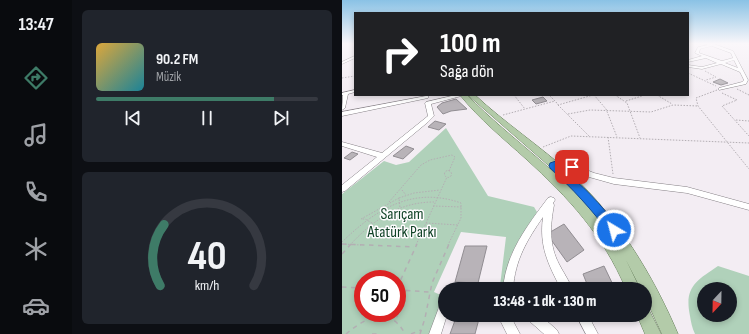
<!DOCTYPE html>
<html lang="tr">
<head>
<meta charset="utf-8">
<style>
  body { margin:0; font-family:"Sofia Sans Condensed",sans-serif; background:#20242c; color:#f1f3f6; height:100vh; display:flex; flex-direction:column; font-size:15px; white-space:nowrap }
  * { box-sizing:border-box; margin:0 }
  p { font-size:13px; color:#9ea1a6 }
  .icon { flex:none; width:22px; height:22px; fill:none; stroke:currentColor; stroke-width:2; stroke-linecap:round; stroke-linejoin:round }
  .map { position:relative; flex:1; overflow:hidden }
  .panel { display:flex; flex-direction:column; gap:10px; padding:10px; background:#0d0f14; width:270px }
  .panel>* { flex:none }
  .guide { position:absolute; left:12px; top:12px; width:335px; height:84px; border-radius:0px; box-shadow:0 2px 6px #0003; background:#202124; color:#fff; overflow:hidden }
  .needle { width:26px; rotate:202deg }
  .tools { position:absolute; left:355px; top:282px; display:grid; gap:8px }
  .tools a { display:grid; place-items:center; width:40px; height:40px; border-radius:50%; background:#171b24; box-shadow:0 2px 6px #0003; font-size:20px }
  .speed { position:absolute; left:12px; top:270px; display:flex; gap:8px; font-size:20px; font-weight:700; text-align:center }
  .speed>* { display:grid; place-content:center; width:52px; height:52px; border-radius:50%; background:#171b24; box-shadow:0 2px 6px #0003; line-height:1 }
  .speed .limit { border:6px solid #d22; background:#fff; color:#111 }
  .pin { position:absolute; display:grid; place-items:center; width:34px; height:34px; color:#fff; margin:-17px; border-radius:8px; box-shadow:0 2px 6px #0006 }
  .me { position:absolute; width:44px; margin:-22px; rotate:323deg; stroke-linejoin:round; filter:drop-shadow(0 0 3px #0008) }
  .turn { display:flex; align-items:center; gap:14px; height:84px; padding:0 20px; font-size:18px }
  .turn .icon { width:52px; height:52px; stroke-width:2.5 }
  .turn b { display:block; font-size:28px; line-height:34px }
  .panel .tile { flex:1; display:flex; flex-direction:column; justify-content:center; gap:6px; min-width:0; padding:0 14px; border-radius:6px; background:#20242c }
  .panel .dial { align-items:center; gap:0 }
  .dial svg { height:104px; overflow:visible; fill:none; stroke:#363941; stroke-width:7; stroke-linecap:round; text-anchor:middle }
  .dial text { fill:#f1f3f6; stroke:none }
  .song { display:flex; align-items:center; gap:12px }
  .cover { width:48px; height:48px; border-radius:6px; background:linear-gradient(135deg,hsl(40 70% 55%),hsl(190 70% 35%)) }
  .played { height:4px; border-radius:2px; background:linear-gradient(90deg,#3e7b67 80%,#363941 80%) }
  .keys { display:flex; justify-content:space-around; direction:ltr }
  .trip { position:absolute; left:96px; top:282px; width:214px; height:40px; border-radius:20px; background:#171b24; box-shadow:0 2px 6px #0003; font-weight:800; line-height:40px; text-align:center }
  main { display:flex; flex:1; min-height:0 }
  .tabs { display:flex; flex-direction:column; width:72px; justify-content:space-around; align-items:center; background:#090b0e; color:#9ea1a6 }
  .tabs .icon { width:28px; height:28px }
  .tabs .selected { color:#3e7b67 }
  .tabs b { font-size:18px; color:#f1f3f6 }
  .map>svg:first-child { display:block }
</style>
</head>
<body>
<main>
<nav class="tabs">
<b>13:47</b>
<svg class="icon selected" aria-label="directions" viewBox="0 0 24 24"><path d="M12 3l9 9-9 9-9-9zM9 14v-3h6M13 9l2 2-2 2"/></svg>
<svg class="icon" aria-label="music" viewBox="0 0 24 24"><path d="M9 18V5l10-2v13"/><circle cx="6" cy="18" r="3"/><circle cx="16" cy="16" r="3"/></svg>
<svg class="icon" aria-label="phone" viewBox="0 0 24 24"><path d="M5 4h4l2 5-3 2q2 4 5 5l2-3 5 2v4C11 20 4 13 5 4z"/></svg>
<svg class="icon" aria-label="climate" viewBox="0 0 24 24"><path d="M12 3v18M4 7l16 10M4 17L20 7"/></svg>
<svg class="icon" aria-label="car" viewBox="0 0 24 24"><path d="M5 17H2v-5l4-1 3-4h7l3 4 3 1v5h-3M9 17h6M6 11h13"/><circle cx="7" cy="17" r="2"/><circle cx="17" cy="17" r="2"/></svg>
</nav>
<section class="panel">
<div class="tile">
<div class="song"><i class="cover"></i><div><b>90.2 FM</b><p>Müzik</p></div></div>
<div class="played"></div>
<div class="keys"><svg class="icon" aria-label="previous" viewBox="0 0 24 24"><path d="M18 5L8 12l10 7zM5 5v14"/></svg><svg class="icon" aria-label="pause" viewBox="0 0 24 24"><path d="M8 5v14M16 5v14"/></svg><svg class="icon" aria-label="next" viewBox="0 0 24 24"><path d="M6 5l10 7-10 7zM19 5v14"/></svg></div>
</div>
<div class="tile dial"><svg viewBox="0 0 100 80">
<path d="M14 69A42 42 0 1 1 86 69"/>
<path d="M14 69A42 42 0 0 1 17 22" stroke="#3e7b67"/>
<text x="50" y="56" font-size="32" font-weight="700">40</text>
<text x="50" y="72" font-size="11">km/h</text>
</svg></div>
</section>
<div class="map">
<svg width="407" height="334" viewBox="0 0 407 334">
  <rect width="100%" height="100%" fill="#f3edf3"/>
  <path fill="#b0d1ba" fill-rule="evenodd" d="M104 128 146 196 192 207 195 212 169 255 163 284 158 286 164 237 119 232 92 292 103 297V309L95 334H0V194L42 161 54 165 67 162ZM21 279H55V313H21Z
    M376 266 407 276V334H353C350 328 349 322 348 316 342 287 354 281 376 266ZM362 289H388V315H362Z"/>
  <path fill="#b8b3b8" stroke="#918d92" d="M378 79 386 83 379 85 371 82Z
    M201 97 205 101 194 104 190 100Z
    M114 99 125 109 109 111 101 114 95 107 100 103Z
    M93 121 104 124 97 130 86 127Z
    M64 146 72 149 61 159 51 156Z
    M10 152 16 154 8 160 2 158Z
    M222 224 242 250 225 262 205 234Z
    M123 246H145L136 283 113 282Z
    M262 266 273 289H247L241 274Z
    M115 315H138L133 334H108Z"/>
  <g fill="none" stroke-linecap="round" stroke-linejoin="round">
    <g stroke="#868186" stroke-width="1">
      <path id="minor" d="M364 44H372L391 51 406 80 404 84 377 90V88L400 82 402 80 398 72 379 64 360 69 346 67V65L360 67 375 63 364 58 346 62V60L360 56 353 53 356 47 366 45ZM370 46 389 53 391 58 380 61 357 53 358 49ZM392 60 396 68 383 63Z
        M13 56V58L0 64V62Z
        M13 90V92L6 94 3 108 0 110 1 95H0V93Z
        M114 95H123L89 104 92 116 86 122 3 191 0 192V185L35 157 0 146V142L40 153 86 116 83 103 84 102Z
        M84 96H86V98L0 116V112Z
        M220 160 252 173 272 178 345 187 407 204V210L345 193 272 184 247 177 220 165 212 169 210 168 209 166 210 164Z
        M209 197 212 198 213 200 211 203 212 205C208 226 207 245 217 264 221 272 227 280 230 289H219C206 264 197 246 201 217 185 240 173 260 171 289H161C164 253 185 226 206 198Z
        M103 300V315H105L99 334H87L99 302Z
        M158 315H170V319L178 334H165L158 320Z
        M183 315H198L215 330 217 334H202L185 319Z
        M234 315H246L256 334H244Z"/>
    </g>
    <g stroke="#67805c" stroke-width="1">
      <path id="major" d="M118 95H125C170 141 227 177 265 230L248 208 221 178 126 95H133C163 123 198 146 229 174 276 218 311 275 336 334H320L303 297V289H299L284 260 298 289H284C261 235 227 198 184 159 162 139 137 119 118 95Z
        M303 308 307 310 319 334H303L295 315H303Z"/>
    </g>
    <path stroke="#b3aeb3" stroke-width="1" stroke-dasharray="1.5 1.5" stroke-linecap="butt" d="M363 71 374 77 364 80
      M346 73 374 86
      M0 78 13 76
      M395 89 407 95
      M375 90 354 98 356 106 407 169
      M380 93 395 100 380 106 407 136
      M172 95 183 109
      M252 95 264 109 275 137
      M273 95 285 103 298 138
      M315 95 330 104
      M284 101 303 95
      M214 102 216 105 251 95
      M216 105 247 136
      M226 114 248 110 309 112 331 105 356 106
      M161 115 213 101 207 95
      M394 120 407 121
      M266 137 271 174
      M201 147 229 136 407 143
      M102.5 174a3.5 3.5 0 1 1 7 0a3.5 3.5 0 1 1-7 0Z
      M60 190 64 195
      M57 198 72 193 98 190
      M47 202 79 165 88 160 110 155 113 157 107 171
      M91 206 120 207
      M30 223 23 219H19L57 198 58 208
      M84 223 116 225
      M0 242C34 209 71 186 119 203V218L106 245
      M0 244 19 245
      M8 245C31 220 57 202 92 202
      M74 245 105 177"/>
    <path stroke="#b3aeb3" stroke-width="1.5" stroke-dasharray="4.5 4.5" stroke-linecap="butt" d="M0 244 72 247
      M0 254 9 244
      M0 287 21 288
      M55 288 75 244
      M55 290 88 292
      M54 313 56 320
      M28 318 33 313
      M4 334C24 317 48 305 63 334
      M30 334H38
      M69 334 79 330
      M78 334 83 318 90 283 107 244"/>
    <use href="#minor" fill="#fff" fill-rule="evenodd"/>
    <use href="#major" fill="#b3cba9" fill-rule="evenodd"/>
  </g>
  <linearGradient id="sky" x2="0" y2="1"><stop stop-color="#8ac2e5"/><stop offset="0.48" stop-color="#faf7fa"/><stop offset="1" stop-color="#faf7fa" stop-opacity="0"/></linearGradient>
  <rect width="407" height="91" fill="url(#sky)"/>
  <path fill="#1a73e8" stroke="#114b97" d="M220 159 234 165 235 167 230 171 218 167C240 185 259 204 276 227L278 230 276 234 272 236 268 234C250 210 231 189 208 168L207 166 208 163Z"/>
  <g text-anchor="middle" stroke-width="3" stroke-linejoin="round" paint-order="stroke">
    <g font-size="16" fill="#114327" stroke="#fffcff">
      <text x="60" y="219">Sarıçam<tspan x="60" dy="18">Atatürk Parkı</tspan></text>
    </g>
  </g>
</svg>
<div class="tools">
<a><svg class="needle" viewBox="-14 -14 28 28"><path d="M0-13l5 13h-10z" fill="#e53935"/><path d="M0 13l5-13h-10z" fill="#9ea1a6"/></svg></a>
</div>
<div class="speed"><div class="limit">50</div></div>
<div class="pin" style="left:230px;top:167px;background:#d93025"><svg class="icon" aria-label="arrive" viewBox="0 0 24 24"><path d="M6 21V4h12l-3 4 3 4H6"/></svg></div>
<svg class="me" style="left:272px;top:230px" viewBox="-20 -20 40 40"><circle r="17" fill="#1a73e8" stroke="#fff" stroke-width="3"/><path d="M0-11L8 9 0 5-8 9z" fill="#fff"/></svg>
<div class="trip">13:48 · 1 dk · 130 m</div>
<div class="guide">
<div class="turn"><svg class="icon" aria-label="right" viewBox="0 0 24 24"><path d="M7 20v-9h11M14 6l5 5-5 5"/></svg><div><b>100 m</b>Sağa dön</div></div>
</div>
</div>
</main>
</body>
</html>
